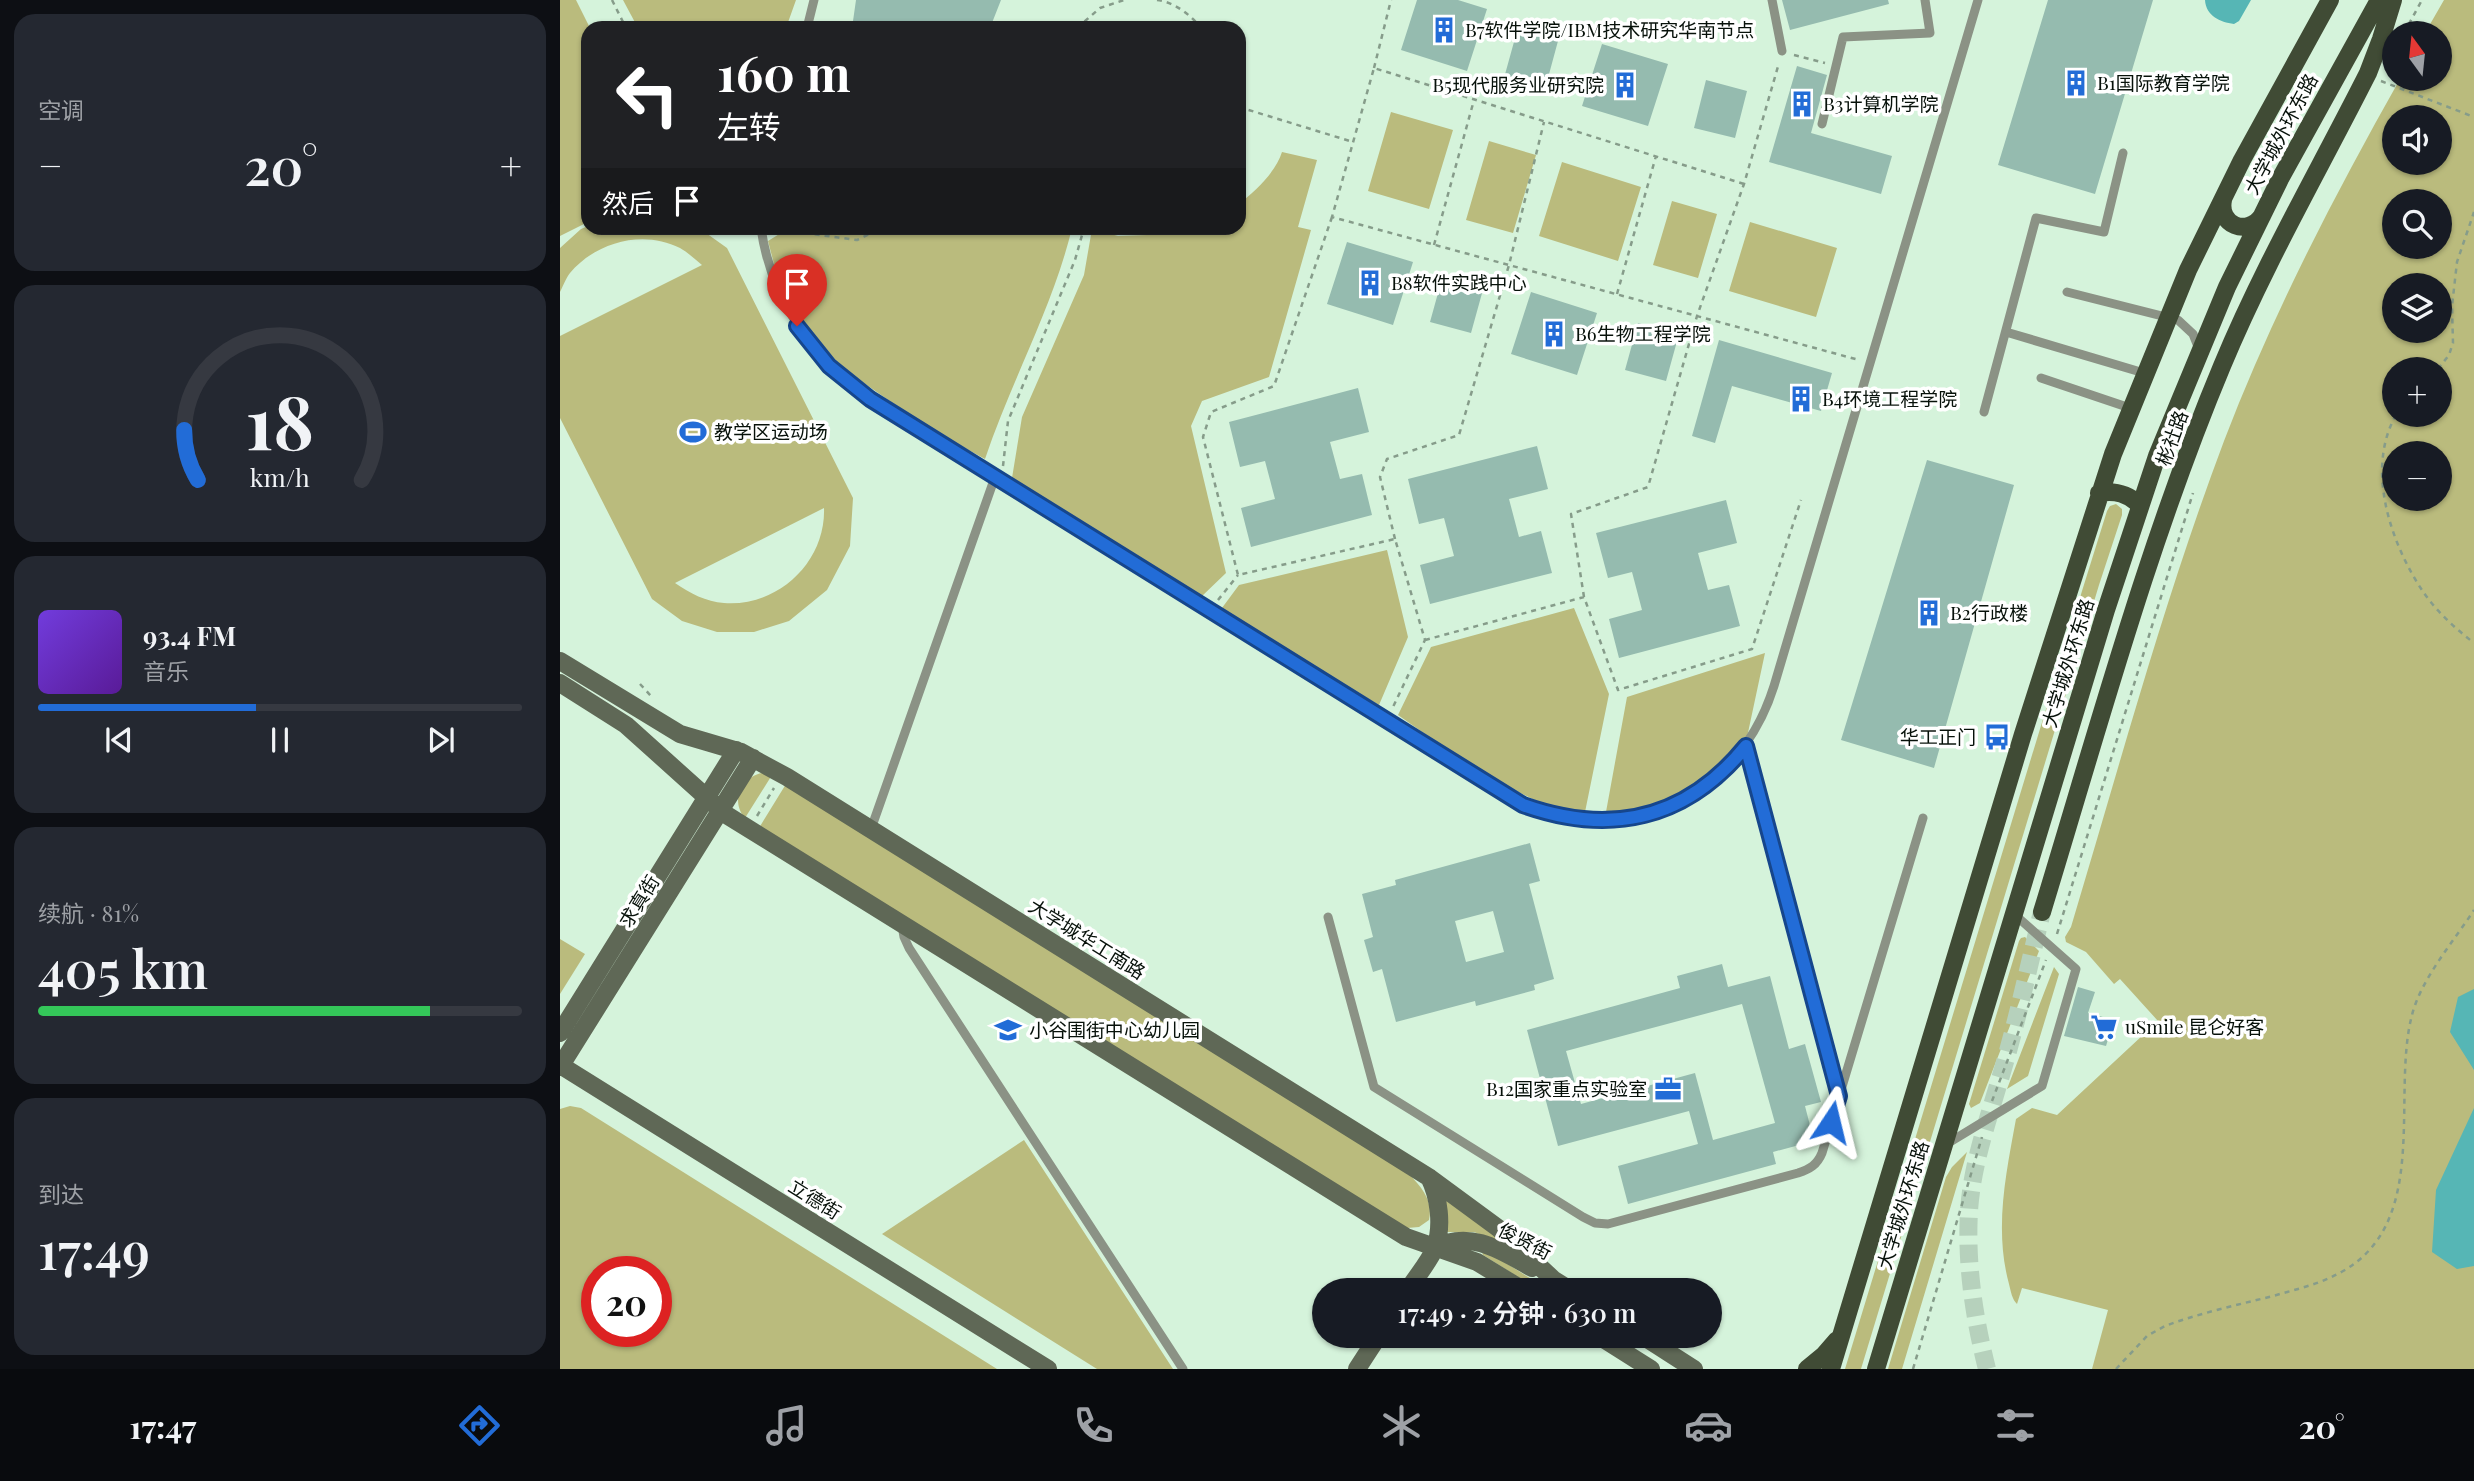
<!DOCTYPE html>
<html lang="zh">
<head>
<meta charset="utf-8">
<style>
  body { margin:0; font-family:"Playfair Display","Noto Sans SC",serif; background:#242831; color:#f1f3f6; height:100vh; display:flex; flex-direction:column; font-size:26px; white-space:nowrap }
  * { box-sizing:border-box; margin:0 }
  p { font-size:23px; color:#9ea1a6 }
  .icon { flex:none; width:38px; height:38px; fill:none; stroke:currentColor; stroke-width:2; stroke-linecap:round; stroke-linejoin:round }
  .map { position:relative; flex:1; overflow:hidden }
  .details { display:flex; flex-direction:column; gap:14px; padding:14px; background:#0d0f14; width:560px }
  .details>* { flex:none }
  .top-card { position:absolute; left:21px; top:21px; width:665px; height:214px; border-radius:21px; box-shadow:0 2px 5px #0004; background:#202124; color:#fff; overflow:hidden }
  .needle { width:46px; rotate:345deg }
  .controls { position:absolute; left:1822px; top:21px; display:grid; gap:14px }
  .controls a { display:grid; place-items:center; width:70px; height:70px; border-radius:50%; background:#171b24; box-shadow:0 2px 5px #0004; font-size:35px }
  .speed { position:absolute; left:21px; top:1256px; display:flex; gap:14px; font-size:35px; font-weight:700; text-align:center }
  .speed>* { display:grid; place-content:center; width:91px; height:91px; border-radius:50%; background:#171b24; box-shadow:0 2px 5px #0004; line-height:1 }
  .speed .limit { border:10px solid #d22; background:#fff; color:#111 }
  .pin { position:absolute; display:grid; place-items:center; width:60px; height:60px; color:#fff; margin:-72px -30px; border-radius:50% 50% 50% 0; rotate:-45deg; box-shadow:0 0 7px #0007 }
  .pin .icon { rotate:45deg }
  .me { position:absolute; width:77px; margin:-38px; rotate:10deg; stroke-linejoin:round; filter:drop-shadow(0 0 5px #0008) }
  .turn { display:flex; align-items:center; gap:24px; height:147px; padding:0 21px; font-size:32px }
  .turn .icon { width:91px; height:91px; stroke-width:2.5 }
  .turn b { display:block; font-size:49px; line-height:60px }
  .then { display:flex; align-items:center; height:66px; padding:0 21px; background:#0003; gap:14px; font-size:26px }
  .big { font-size:52px; font-weight:600; line-height:1.1 }
  .details .tile { flex:1; display:flex; flex-direction:column; justify-content:center; gap:10px; min-width:0; padding:0 24px; border-radius:21px; background:#242831 }
  .details .dial { align-items:center; gap:0 }
  .dial svg { height:182px; overflow:visible; fill:none; stroke:#363941; stroke-width:7; stroke-linecap:round; text-anchor:middle }
  .dial text { fill:#f1f3f6; stroke:none }
  .song { display:flex; align-items:center; gap:21px }
  .cover { width:84px; height:84px; border-radius:10px; background:linear-gradient(135deg,hsl(260 70% 55%),hsl(270 70% 35%)) }
  .played { height:7px; border-radius:4px; background:linear-gradient(90deg,#226cd7 45%,#363941 45%) }
  .keys { display:flex; justify-content:space-around; direction:ltr }
  .heat { display:flex; justify-content:space-between; align-items:center; font-size:38px; direction:ltr }
  .charge { height:10px; border-radius:5px; background:linear-gradient(90deg,#34c759 81%,#363941 0) }
  .trip { position:absolute; left:752px; top:1278px; width:410px; height:70px; border-radius:35px; background:#171b24; box-shadow:0 2px 5px #0004; font-weight:600; line-height:70px; text-align:center }
  .tabs { display:flex; height:112px; justify-content:space-around; align-items:center; background:#090b0e; color:#9ea1a6 }
  .tabs .icon { width:49px; height:49px }
  .tabs .selected { color:#226cd7 }
  .tabs b { font-size:32px; color:#f1f3f6 }
  main { display:flex; flex:1; min-height:0 }
  .map>svg:first-child { display:block }
</style>
</head>
<body>
<main>
<section class="details">
<div class="tile"><p>空调</p>
<div class="heat"><a>−</a><b class="big">20°</b><a>+</a></div>
</div>
<div class="tile dial"><svg viewBox="0 0 100 80">
<path d="M14 69A42 42 0 1 1 86 69"/>
<path d="M14 69A42 42 0 0 1 8 47" stroke="#226cd7"/>
<text x="50" y="56" font-size="32" font-weight="700">18</text>
<text x="50" y="72" font-size="11">km/h</text>
</svg></div>
<div class="tile">
<div class="song"><i class="cover"></i><div><b>93.4 FM</b><p>音乐</p></div></div>
<div class="played"></div>
<div class="keys"><svg class="icon" aria-label="previous" viewBox="0 0 24 24"><path d="M18 5L8 12l10 7zM5 5v14"/></svg><svg class="icon" aria-label="pause" viewBox="0 0 24 24"><path d="M8 5v14M16 5v14"/></svg><svg class="icon" aria-label="next" viewBox="0 0 24 24"><path d="M6 5l10 7-10 7zM19 5v14"/></svg></div>
</div>
<div class="tile"><p>续航 · 81%</p><b class="big">405 km</b><div class="charge"></div></div>
<div class="tile"><p>到达</p><b class="big">17:49</b></div>
</section>
<div class="map">
<svg width="1914" height="1369" viewBox="0 0 1914 1369">
  <rect width="100%" height="100%" fill="#d5f3db"/>
  <path fill="#babb7d" fill-rule="evenodd" d="M0 0H16L30 28H28V222L0 236Z
    M63 0H236L226 28H78Z
    M1884 0H1914V1369H1532L1548 1310 1462 1288 1457 1304C1452 1299 1451 1292 1449 1284 1434 1229 1446 1174 1456 1119L1472 1108 1497 1115 1598 1021 1560 979 1554 984 1526 952 1506 942 1505 937 1511 927C1560 764 1604 600 1664 441 1712 315 1774 196 1840 79H1880V33H1865ZM1834 117H1880V163H1834ZM1834 201H1880V247H1834ZM1834 285H1880V331H1834ZM1834 369H1880V415H1834ZM1834 453H1880V499H1834Z
    M831 112 893 130 869 209 808 191Z
    M929 141 976 155 953 233 906 220Z
    M722 152 757 160 738 227 751 230 709 377 642 401 631 426 666 573 641 597 452 478 462 417 524 275 532 229 558 236 616 234 632 228H679V204C695 191 716 172 722 152Z
    M1002 162 1081 187 1058 261 979 236Z
    M1112 201 1157 214 1138 278 1093 265Z
    M1190 222 1277 248 1256 317 1169 291Z
    M28 226 139 228 167 248 293 498 290 546 267 590 229 621 194 632H157L122 621 92 599 0 418V336L142 265C135 259 127 252 120 248 83 229 36 242 10 273 6 278 3 286 0 292V248L21 229ZM264 508C266 561 219 607 164 603 146 602 130 593 115 583Z
    M229 228H258L277 235 313 228H512C493 307 451 381 425 459L370 429 265 356 223 298 208 241Z
    M1556 504 1562 509V515L1539 585 1301 1369H1285L1522 591 1547 511 1550 506Z
    M827 550 848 637 819 705 659 612 679 585Z
    M1014 608 1049 694 1024 817 987 806 922 774 838 715 871 647Z
    M1205 653 1186 742 1141 785 1096 809 1046 812 1067 697Z
    M202 773 212 775 185 818C170 801 181 777 202 773Z
    M226 784 850 1175C863 1189 873 1201 869 1220L859 1227 847 1228 199 828Z
    M1465 937 1479 951 1420 1103 1411 1108 1409 1104 1459 941 1461 938Z
    M0 939 25 954 0 994Z
    M1494 967 1499 974 1468 1076 1447 1089Z
    M10 1106 21 1108 437 1369H0V1109ZM37 1272H96V1332H37Z
    M464 1140 613 1369H537L322 1234Z
    M1407 1152 1342 1369H1328L1386 1177 1392 1167Z
    M885 1199 942 1239 940 1242 914 1232H887Z
    M925 1250 989 1290H979L923 1255 922 1252Z"/>
  <path fill="#56b6b5" d="M1645 0H1691L1679 21 1674 24C1660 22 1646 16 1645 0Z
    M1914 989V1070L1890 1032 1898 997Z
    M1914 1108V1266L1897 1269 1872 1252 1876 1190Z"/>
  <path fill="#95bbaf" fill-rule="evenodd" d="M296 0H441L430 28H292Z
    M857 0H898L927 9 907 71 841 50Z
    M1222 0H1328L1329 4 1230 30Z
    M1488 0H1593L1535 194 1438 165Z
    M957 31 998 41 985 89 944 78Z
    M1042 44 1108 64 1088 126 1022 106Z
    M1237 66 1267 75 1251 133 1332 156 1321 194 1209 162Z
    M1146 80 1187 91 1175 138 1134 128Z
    M787 242 853 262 833 325 767 304Z
    M883 275 924 286 911 333 870 322Z
    M971 292 1037 313 1017 375 951 354Z
    M1078 323 1119 334 1106 381 1065 370Z
    M1159 340 1272 373 1261 411 1172 386 1155 443 1132 436Z
    M798 388 809 432 770 442 780 479 802 474 812 515 691 547 681 508 715 499 705 461 680 467 669 422Z
    M977 446 988 489 949 499 959 537 981 531 992 573 870 604 860 565 894 556 884 518 859 524 848 479Z
    M1367 460 1454 485 1374 768 1281 740Z
    M1166 500 1177 543 1138 553 1148 590 1169 585 1180 626 1059 658 1049 619 1082 610 1072 572 1048 578 1036 533Z
    M970 843 980 881 969 884 994 979 974 985 975 990 916 1006 915 1001 836 1022 822 969 813 972 804 940 813 937 802 894 836 885 835 880ZM933 911 944 952 906 962 895 921Z
    M1162 964 1168 987 1210 976 1229 1049 1245 1044 1261 1102 1245 1106 1254 1141 1213 1152 1216 1164 1068 1204 1058 1166 1138 1144 1129 1111 998 1146 967 1030 1120 988 1117 976ZM1182 1004 1215 1123 1153 1140 1135 1073 1021 1104 1006 1051Z
    M1518 987 1535 992 1528 1013 1554 1020 1546 1046 1504 1036Z"/>
  <g fill="none" stroke-linecap="round" stroke-linejoin="round">
    <path stroke="#b6d1bc" stroke-width="18" stroke-dasharray="18 9" stroke-linecap="butt" d="M1427 1369C1414 1317 1406 1265 1409 1211 1412 1166 1426 1126 1439 1082 1456 1027 1468 969 1482 912"/>
    <path stroke="#869c8a" stroke-width="2.5" stroke-dasharray="5 5" stroke-linecap="butt" d="M52 0 66 28
      M597 0C614 2 631 15 641 28
      M517 28 540 8 564 0
      M1844 33 1862 0
      M1234 55 1265 63
      M814 68 831 0
      M1821 81 1914 117
      M679 107 793 142
      M1184 184 814 68 772 217 1299 360
      M772 217 714 386 651 412 643 437 678 575 835 539 865 640 832 709
      M215 229 297 240 322 228
      M874 245 914 100
      M1057 294 1096 156
      M1878 369 1889 355 1893 343 1892 306 1897 262 1914 212
      M1836 415C1805 469 1831 545 1864 593 1878 613 1896 629 1914 643
      M443 466 448 421 515 260 524 228
      M835 539 820 477 827 459 899 435 949 265 984 122
      M1024 597 1011 514 1088 487 1137 316 1184 184 1219 63
      M658 600 678 575
      M865 640 1024 597 1058 690 1192 649 1241 500
      M80 684 91 696
      M197 816 214 788
      M1497 934 1633 493
      M1432 1101 1486 960
      M1353 1369 1422 1137
      M1556 1369 1587 1336 1605 1326C1640 1313 1677 1305 1713 1296 1737 1289 1761 1284 1783 1271 1871 1221 1831 1095 1852 1015 1861 979 1894 941 1914 910"/>
    <path stroke="#8b9285" stroke-width="9" d="M1212 0 1222 51
      M247 28 254 0
      M1262 124 1283 37 1370 33 1365 0
      M201 228C211 299 252 358 310 399L963 805C980 811 997 817 1014 819 1109 830 1186 775 1214 686L1418 0
      M1507 292 1618 320 1633 334 1639 349
      M1446 332 1584 373
      M1481 378 1570 408
      M1424 412 1476 218 1544 232 1563 153
      M1186 746 1279 1096
      M311 829 435 477
      M768 917 814 1087 1023 1217 1035 1223 1048 1224 1238 1173C1250 1169 1257 1165 1262 1153L1363 818
      M342 925 344 937 349 948 623 1369
      M1385 1145 1482 1086 1516 969 1454 914"/>
    <path stroke="#5f6856" stroke-width="18" d="M0 661 120 734 181 752 227 777 870 1178 938 1228 994 1280 1010 1290
      M0 683 66 725 165 814 846 1237 917 1262 963 1290
      M0 1033 176 750
      M0 1065 488 1369
      M0 1067 193 758
      M875 1248C910 1229 942 1251 972 1268
      M848 1290C856 1277 869 1262 875 1248 883 1226 879 1197 869 1177
      M1037 1335 1091 1369
      M1081 1335 1134 1369
      M797 1369 819 1335"/>
    <path stroke="#404b35" stroke-width="18" d="M1663 200C1658 225 1687 237 1702 216
      M1539 493C1556 490 1568 494 1580 505
      M1482 912C1538 729 1588 543 1662 366 1704 265 1759 170 1808 73L1821 39 1833 0
      M1247 1369 1264 1355 1277 1340
      M1271 1369 1463 734 1553 454 1628 270 1682 160 1770 0
      M1316 1369 1546 610 1597 456 1667 287 1720 179 1819 0"/>
  </g>
  <g fill="none" stroke-linecap="round" stroke-linejoin="round">
    <g stroke="#16468c" stroke-width="18">
      <path id="route" d="M237 326 269 366 310 399 963 805C1050 836 1126 820 1186 746L1279 1096 1271 1122"/>
    </g>
    <use href="#route" stroke="#226cd7" stroke-width="12"/>
  </g>
  <defs>
    <g id="building-bare" transform="scale(2.1)"><path d="M-4-6H4V6H1V3H-1V6H-4ZM-2.5-4.3h1.7v1.8h-1.7ZM.8-4.3h1.7v1.8H.8ZM-2.5-1h1.7V.8h-1.7ZM.8-1h1.7V.8H.8Z" fill="#226cd7" stroke="#fff" stroke-width="2.5" paint-order="stroke"/></g>
    <g id="stadium-bare" transform="scale(2.1)"><path d="M0-5a6.5 5 0 1 0 0 10a6.5 5 0 1 0 0-10ZM-3.5-1.8h7v3.6h-7Z" fill="#226cd7" stroke="#fff" stroke-width="2.5" paint-order="stroke"/></g>
    <g id="bus-bare" transform="scale(2.1)"><path d="M-5-6H5V4H4V6H2V4H-2V6H-4V4H-5ZM-3.5-4V0h7V-4ZM-3.5 1.2v1.5H-2V1.2ZM2 1.2v1.5H3.5V1.2Z" fill="#226cd7" stroke="#fff" stroke-width="2.5" paint-order="stroke"/></g>
    <g id="supermarket-bare" transform="scale(2.1)"><path d="M-6-5.5h2.5l.6 2H6L4.5 2H-2.5L-4.4-4H-6ZM-1.5 3.2a1.3 1.3 0 1 0 .1 0ZM3 3.2a1.3 1.3 0 1 0 .1 0Z" fill="#226cd7" stroke="#fff" stroke-width="2.5" paint-order="stroke"/></g>
    <g id="school-bare" transform="scale(2.1)"><path d="M0-5L7-2L0 1L-7-2ZM-4 1L0 2.5L4 1V4Q0 6-4 4Z" fill="#226cd7" stroke="#fff" stroke-width="2.5" paint-order="stroke"/></g>
    <g id="office-bare" transform="scale(2.1)"><path d="M-6-3h4V-5.5h4V-3h4V5H-6ZM-1-4.5V-3h2v-1.5ZM-6 0V1H6V0Z" fill="#226cd7" stroke="#fff" stroke-width="2.5" paint-order="stroke"/></g>
  </defs>
  <g fill-rule="evenodd">
    <use href="#building-bare" x="884" y="30"/>
    <use href="#building-bare" x="1516" y="83"/>
    <use href="#building-bare" x="1065" y="85"/>
    <use href="#building-bare" x="1242" y="104"/>
    <use href="#building-bare" x="810" y="283"/>
    <use href="#building-bare" x="994" y="334"/>
    <use href="#building-bare" x="1241" y="399"/>
    <use href="#stadium-bare" x="133" y="432"/>
    <use href="#building-bare" x="1369" y="613"/>
    <use href="#bus-bare" x="1437" y="737"/>
    <use href="#supermarket-bare" x="1544" y="1027"/>
    <use href="#school-bare" x="448" y="1030"/>
    <use href="#office-bare" x="1108" y="1089"/>
  </g>
  <g text-anchor="middle" stroke-width="7" stroke-linejoin="round" paint-order="stroke">
    <g font-size="19" fill="#07110a" stroke="#fff" text-anchor="start">
      <text x="905" y="37">B7软件学院/IBM技术研究华南节点</text>
      <text x="1537" y="90">B1国际教育学院</text>
      <text x="1044" y="92" text-anchor="end">B5现代服务业研究院</text>
      <text x="1263" y="111">B3计算机学院</text>
      <text x="831" y="290">B8软件实践中心</text>
      <text x="1015" y="341">B6生物工程学院</text>
      <text x="1262" y="406">B4环境工程学院</text>
      <text x="154" y="439">教学区运动场</text>
      <text x="1390" y="620">B2行政楼</text>
      <text x="1416" y="744" text-anchor="end">华工正门</text>
      <text x="1565" y="1034">uSmile 昆仑好客</text>
      <text x="469" y="1037">小谷围街中心幼儿园</text>
      <text x="1087" y="1096" text-anchor="end">B12国家重点实验室</text>
    </g>
    <g font-size="19" fill="#07110a" stroke="#fff">
      <text transform="translate(1721 134) rotate(-62)" y="7">大学城外环东路</text>
      <text transform="translate(1612 438) rotate(-70)" y="7">彬社路</text>
      <text transform="translate(1508 663) rotate(-73)" y="7">大学城外环东路</text>
      <text transform="translate(79 901) rotate(-58)" y="7">求真街</text>
      <text transform="translate(527 939) rotate(32)" y="7">大学城华工南路</text>
      <text transform="translate(255 1199) rotate(32)" y="7">立德街</text>
      <text transform="translate(1343 1205) rotate(-73)" y="7">大学城外环东路</text>
      <text transform="translate(965 1241) rotate(27)" y="7">俊贤街</text>
    </g>
  </g>
</svg>
<div class="controls">
<a><svg class="needle" viewBox="-14 -14 28 28"><path d="M0-13l5 13h-10z" fill="#e53935"/><path d="M0 13l5-13h-10z" fill="#9ea1a6"/></svg></a>
<a><svg class="icon" aria-label="sound" viewBox="0 0 24 24"><path d="M4 9h4l5-4v14l-5-4H4zM17 9q2 3 0 6"/></svg></a>
<a><svg class="icon" aria-label="search" viewBox="0 0 24 24"><circle cx="10" cy="10" r="6"/><path d="M15 15l6 6"/></svg></a>
<a><svg class="icon" aria-label="layers" viewBox="0 0 24 24"><path d="M12 4l9 5-9 5-9-5zM3 14l9 5 9-5"/></svg></a>
<a>+</a>
<a>−</a>
</div>
<div class="speed"><div class="limit">20</div></div>
<div class="pin" style="left:237px;top:326px;background:#d93025"><svg class="icon" aria-label="arrive" viewBox="0 0 24 24"><path d="M6 21V4h12l-3 4 3 4H6"/></svg></div>
<svg class="me" style="left:1271px;top:1122px" viewBox="-20 -20 40 40"><path d="M0-17L14 15 0 8-14 15z" fill="#226cd7" stroke="#fff" stroke-width="4"/></svg>
<div class="trip">17:49 · 2 分钟 · 630 m</div>
<div class="top-card">
<div class="turn"><svg class="icon" aria-label="left" viewBox="0 0 24 24"><path d="M17 20v-9H6M10 6l-5 5 5 5"/></svg><div><b>160 m</b>左转</div></div>
<div class="then">然后<svg class="icon" aria-label="arrive" viewBox="0 0 24 24"><path d="M6 21V4h12l-3 4 3 4H6"/></svg></div>
</div>
</div>
</main>
<nav class="tabs">
<b>17:47</b>
<svg class="icon selected" aria-label="directions" viewBox="0 0 24 24"><path d="M12 3l9 9-9 9-9-9zM9 14v-3h6M13 9l2 2-2 2"/></svg>
<svg class="icon" aria-label="music" viewBox="0 0 24 24"><path d="M9 18V5l10-2v13"/><circle cx="6" cy="18" r="3"/><circle cx="16" cy="16" r="3"/></svg>
<svg class="icon" aria-label="phone" viewBox="0 0 24 24"><path d="M5 4h4l2 5-3 2q2 4 5 5l2-3 5 2v4C11 20 4 13 5 4z"/></svg>
<svg class="icon" aria-label="climate" viewBox="0 0 24 24"><path d="M12 3v18M4 7l16 10M4 17L20 7"/></svg>
<svg class="icon" aria-label="car" viewBox="0 0 24 24"><path d="M5 17H2v-5l4-1 3-4h7l3 4 3 1v5h-3M9 17h6M6 11h13"/><circle cx="7" cy="17" r="2"/><circle cx="17" cy="17" r="2"/></svg>
<svg class="icon" aria-label="filters" viewBox="0 0 24 24"><path d="M4 7h16M4 17h16"/><circle cx="9" cy="7" r="2"/><circle cx="15" cy="17" r="2"/></svg>
<b>20°</b>
</nav>
</body>
</html>
